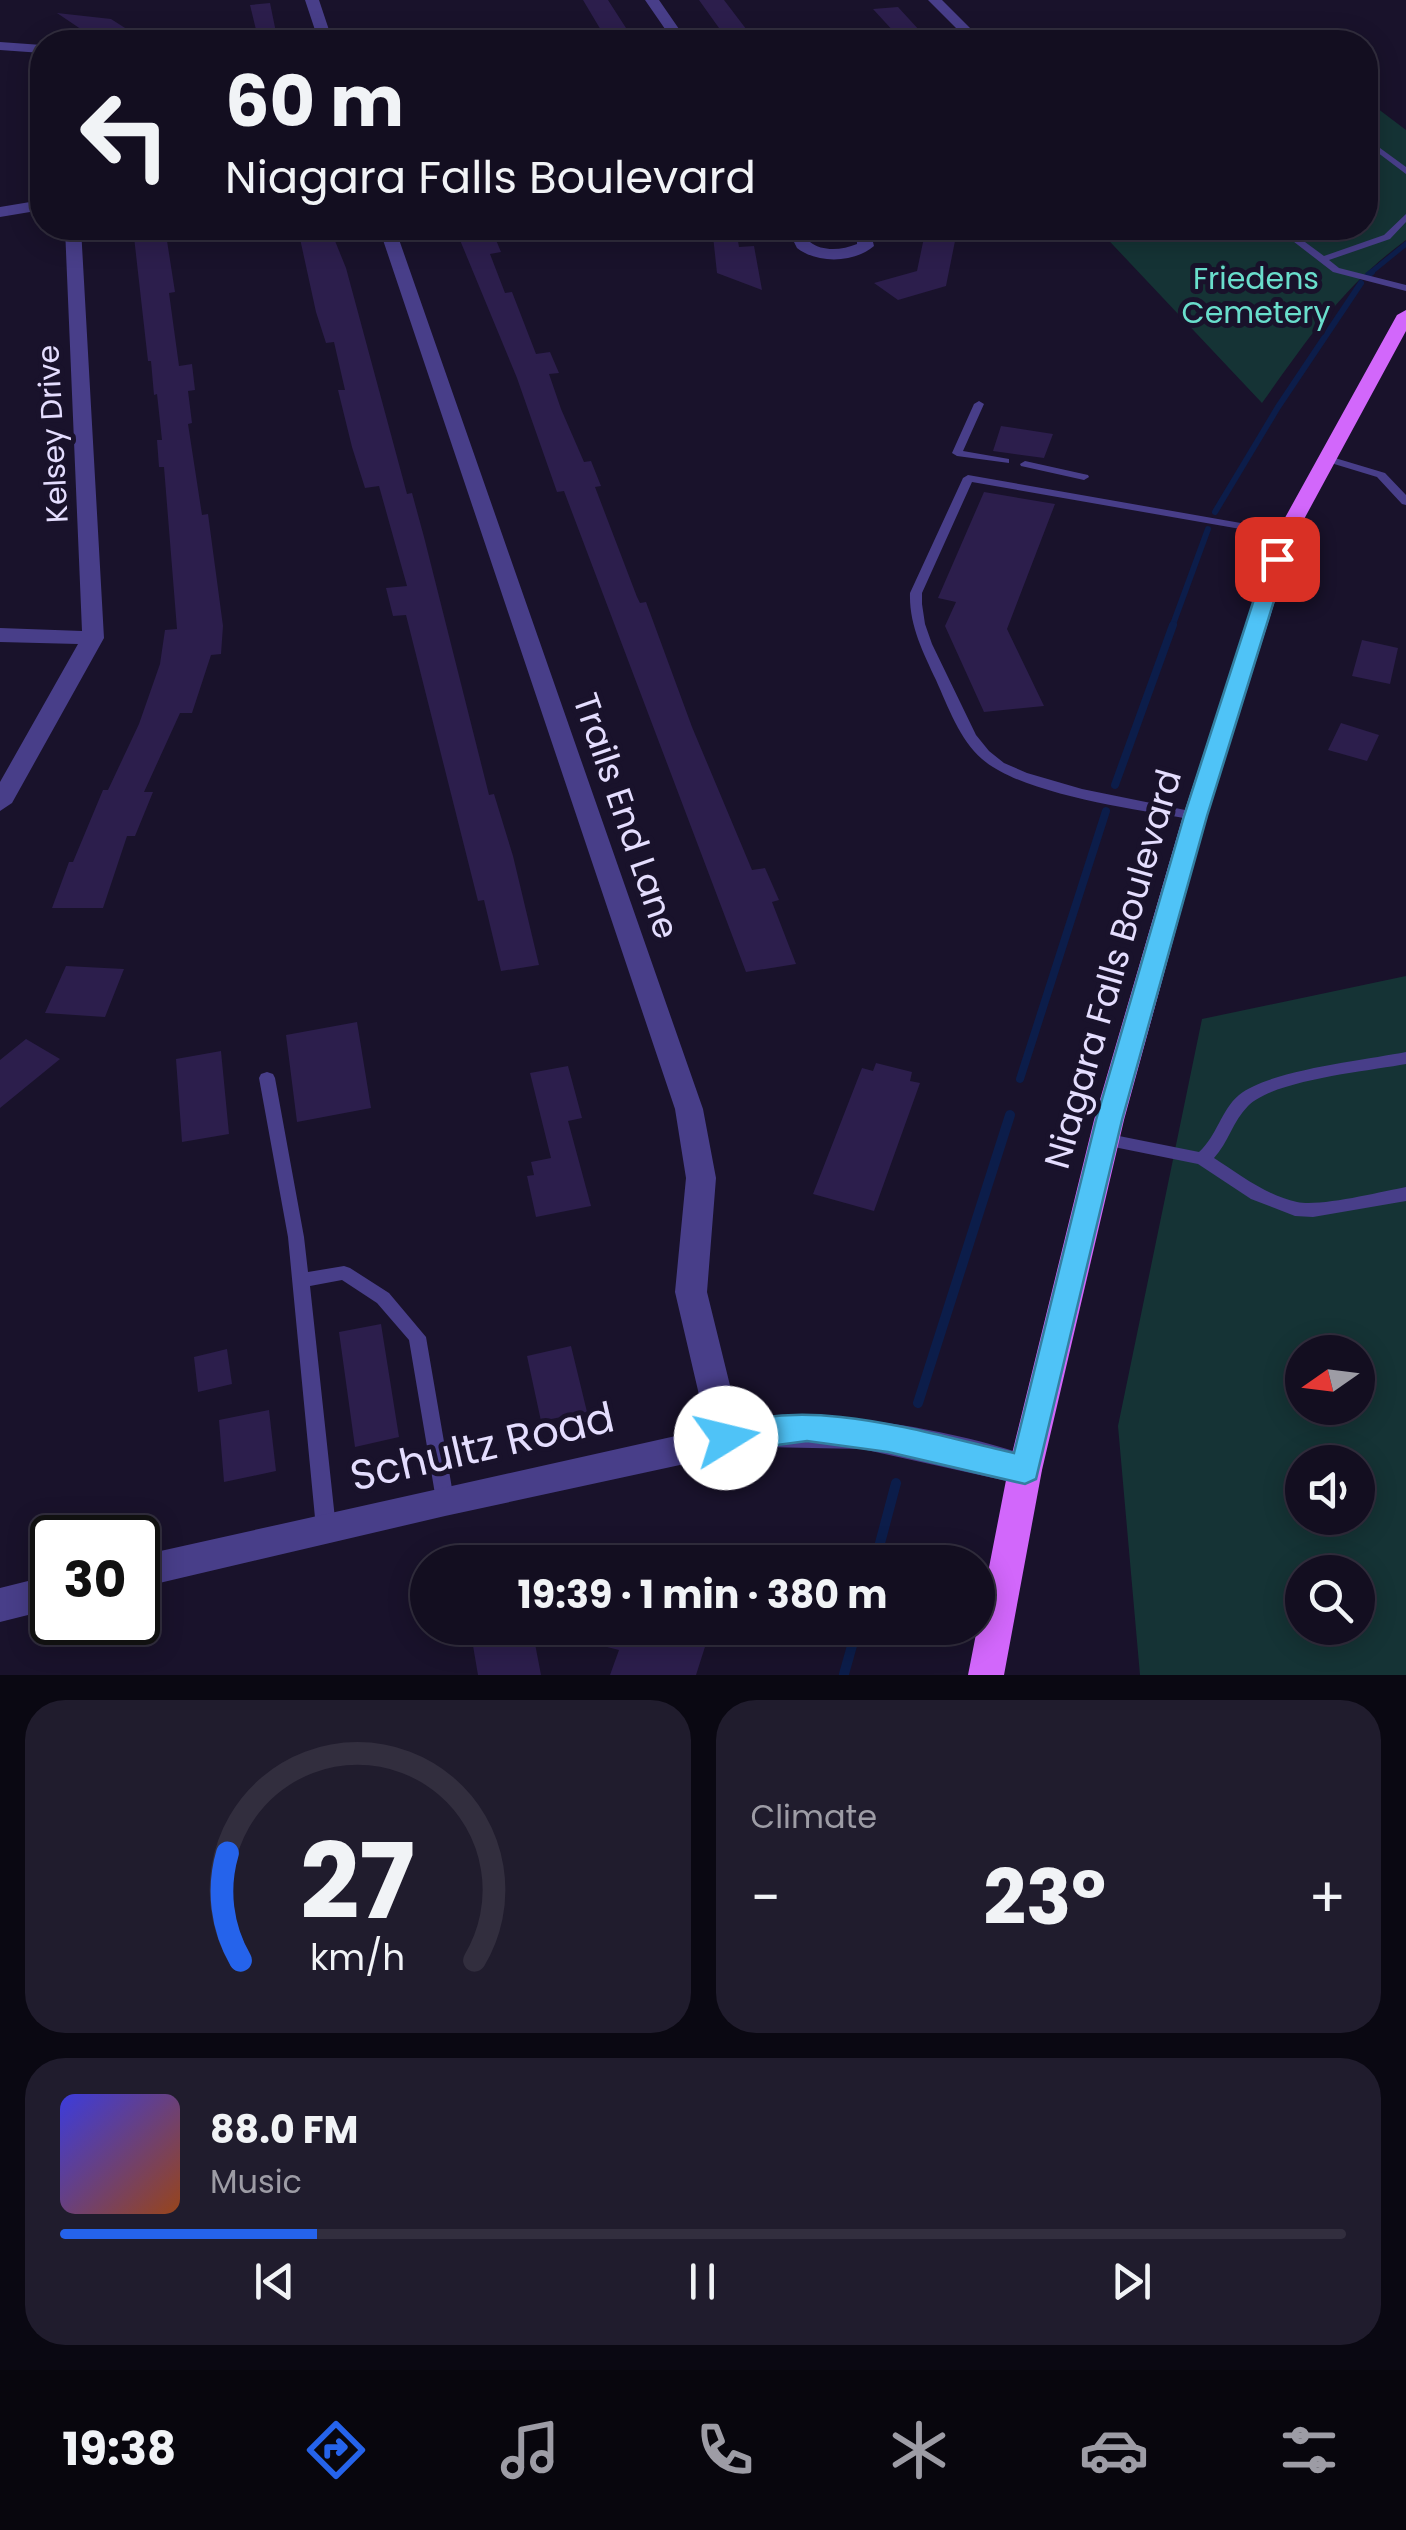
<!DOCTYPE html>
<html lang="en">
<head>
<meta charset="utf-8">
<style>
  body { margin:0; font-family:Poppins,sans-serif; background:#201c2d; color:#f1f3f6; height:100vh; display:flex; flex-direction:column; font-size:38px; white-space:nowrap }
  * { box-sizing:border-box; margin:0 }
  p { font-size:32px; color:#9d9ca5 }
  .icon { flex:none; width:55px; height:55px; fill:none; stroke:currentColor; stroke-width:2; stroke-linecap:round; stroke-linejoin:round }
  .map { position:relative; height:1675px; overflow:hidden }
  .sheet { display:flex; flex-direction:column; gap:25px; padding:25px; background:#0a0812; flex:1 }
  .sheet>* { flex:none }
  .hud { position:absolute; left:30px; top:30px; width:1348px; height:210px; border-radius:40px; box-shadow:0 5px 25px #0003,0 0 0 2px #322e3e; background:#130e20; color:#f1f3f6; overflow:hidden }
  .needle { width:65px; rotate:256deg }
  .fabs { position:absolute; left:1285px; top:1335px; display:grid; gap:20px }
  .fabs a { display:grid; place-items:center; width:90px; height:90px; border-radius:50%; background:#130e20; box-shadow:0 5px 25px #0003,0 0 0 2px #322e3e; font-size:50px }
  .speed { position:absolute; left:30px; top:1515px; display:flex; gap:20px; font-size:50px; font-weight:700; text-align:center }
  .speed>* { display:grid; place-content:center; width:130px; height:130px; border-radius:50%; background:#130e20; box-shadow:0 5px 25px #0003,0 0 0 2px #322e3e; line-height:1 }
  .speed .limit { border:5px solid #111; border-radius:15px; background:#fff; color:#111 }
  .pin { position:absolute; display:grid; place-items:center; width:85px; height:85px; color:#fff; margin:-42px; border-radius:20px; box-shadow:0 5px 15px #0006 }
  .me { position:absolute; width:110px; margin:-55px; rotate:81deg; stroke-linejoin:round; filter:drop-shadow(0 0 8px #0008) }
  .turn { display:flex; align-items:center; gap:35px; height:210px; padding:0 30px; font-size:45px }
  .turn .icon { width:130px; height:130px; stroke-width:2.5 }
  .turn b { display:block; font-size:70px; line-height:85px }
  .big { font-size:75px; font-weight:700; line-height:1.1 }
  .sheet .widget { flex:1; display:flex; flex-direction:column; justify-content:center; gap:15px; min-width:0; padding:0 35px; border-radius:40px; background:#201c2d }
  .sheet .dial { align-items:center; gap:0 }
  .dial svg { height:260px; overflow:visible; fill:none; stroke:#322e3e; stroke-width:7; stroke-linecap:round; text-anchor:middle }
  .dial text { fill:#f1f3f6; stroke:none }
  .song { display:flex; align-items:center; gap:30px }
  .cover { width:120px; height:120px; border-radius:15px; background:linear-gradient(135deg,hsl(240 70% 55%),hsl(20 70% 35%)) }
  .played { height:10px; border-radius:5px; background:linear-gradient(90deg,#2563eb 20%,#322e3e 20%) }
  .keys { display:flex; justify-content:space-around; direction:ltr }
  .heat { display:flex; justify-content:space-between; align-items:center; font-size:55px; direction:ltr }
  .sheet .tiles { flex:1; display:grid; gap:25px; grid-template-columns:1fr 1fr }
  .widget:last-child { grid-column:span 2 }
  .trip { position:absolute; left:410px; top:1545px; width:585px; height:100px; border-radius:50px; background:#130e20; box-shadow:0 5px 25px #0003,0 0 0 2px #322e3e; font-weight:700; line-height:100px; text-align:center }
  .tab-bar { display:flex; height:160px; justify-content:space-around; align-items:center; background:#08060d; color:#9d9ca5 }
  .tab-bar .icon { width:70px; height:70px }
  .tab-bar .current { color:#2563eb }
  .tab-bar b { font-size:45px; color:#f1f3f6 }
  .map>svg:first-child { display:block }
</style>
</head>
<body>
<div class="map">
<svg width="1406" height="1675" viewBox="0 0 1406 1675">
  <rect width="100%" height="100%" fill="#19122b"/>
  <path fill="#153335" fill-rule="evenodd" d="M1365 99 1406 130V240C1343 286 1307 340 1262 403L1097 228H1365Z
    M1406 976V1675H1140L1118 1426 1202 1019ZM1302 1352H1358V1408H1302ZM1302 1462H1358V1518H1302ZM1302 1572H1358V1628H1302Z"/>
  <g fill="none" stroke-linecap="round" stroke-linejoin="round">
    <path stroke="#0c1d4a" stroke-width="5" d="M1369 274 1406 244"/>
    <path stroke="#0c1d4a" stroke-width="6" d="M1368 275 1372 272
      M1215 512 1278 407 1361 283
      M1172 627 1208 529"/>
    <path stroke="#0c1d4a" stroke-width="8" d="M1115 785 1173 625
      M1020 1079 1106 811"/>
    <path stroke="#0c1d4a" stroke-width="10" d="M918 1403 1010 1115
      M875 1562 896 1483
      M844 1674 857 1628"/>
  </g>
  <path fill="#2c1e4c" d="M583 0H608L635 42H608Z
    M699 0H724L756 42H729Z
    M270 3 278 42H259L250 5Z
    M898 7 920 31 895 33 873 9Z
    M57 13 111 19 147 42H100Z
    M133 228H165L175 292 169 293 179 366 192 364 195 390 188 391 192 423 188 424 202 515 208 514 223 626 221 654 211 655 192 713H180L144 792H153L135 836H127L103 908H52L69 862H73L103 790H108L139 724 160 664 165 630 177 629 164 467H159L157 440H162L157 394 154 395 151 361H148Z
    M455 228H491L501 252 490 254 505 293 512 292 536 354 550 352 559 373 549 374 561 409 584 462 591 461 601 486 595 487 637 597 640 603 646 602 692 727 752 870 765 868 779 900 772 902 796 964 746 972 564 491 557 492 517 378Z
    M926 228H948L956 236 946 286 898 300 874 283 917 271Z
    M331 231 346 268 407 494 412 493 424 537 489 795 494 794 513 856 539 965 501 971 484 900 478 901 406 615 393 616 386 588 407 586 379 486 365 488 352 447 338 390H345L334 342 326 343 316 312 299 234Z
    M737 235 739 247 754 246 762 290 717 273 713 236Z
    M1001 426 1053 434 1044 458 993 451Z
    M984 492 1055 504 1007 629 1044 706 984 712 945 626 956 602 938 598Z
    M1362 640 1398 648 1390 684 1352 676Z
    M1341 723 1379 735 1367 761 1328 750Z
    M66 966 124 969 105 1017 45 1013Z
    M357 1022 371 1108 297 1122 286 1035Z
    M26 1039 60 1059 0 1108V1060Z
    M221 1051 229 1134 182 1142 176 1059Z
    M876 1063 912 1072 910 1081 920 1083 874 1211 813 1194 862 1068 873 1071Z
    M568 1066 582 1118 568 1121 591 1206 536 1217 527 1176 534 1175 531 1162 551 1158 530 1073Z
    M381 1324 399 1437 355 1447 339 1332Z
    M571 1346 587 1412 541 1421 527 1356Z
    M227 1349 232 1384 198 1392 194 1357Z
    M269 1410 276 1471 224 1482 219 1420Z
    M470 1628H532L541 1675H478Z
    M560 1628H711L696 1675H610L619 1650 559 1635Z"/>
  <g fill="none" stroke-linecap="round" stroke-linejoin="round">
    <path fill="#483e89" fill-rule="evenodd" d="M1365 137 1406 167V174L1365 143Z
      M1406 214V222L1390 239 1329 260 1339 268 1406 285V291L1333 272 1276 228H1286L1324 256 1384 235Z
      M979 401 984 404 963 451 1009 459V463L957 456 952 453 974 404Z
      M1325 455 1385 473 1406 495V505L1402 504 1377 477 1321 460 1320 458Z
      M1025 461 1088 475 1089 477 1084 480 1021 466 1020 464Z
      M968 475 1286 531 1292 534 1286 537 972 482 922 593V604L925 624 932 644 976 735 989 751 1004 763 1027 773 1082 789 1195 812 1202 816 1200 819 1195 820C1140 810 1023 795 982 759 960 740 948 707 936 680 923 652 909 625 910 593L963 478Z
      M1406 1052V1064C1369 1071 1273 1080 1248 1106 1233 1121 1228 1143 1214 1158 1239 1174 1267 1196 1297 1202 1320 1207 1380 1192 1406 1187V1201L1313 1217 1295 1216 1251 1199 1198 1164 1104 1145 1098 1143 1096 1139 1098 1135 1104 1133 1199 1152C1217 1136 1221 1110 1239 1095 1269 1070 1366 1060 1406 1052Z
      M267 1072 273 1074 275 1078 304 1237 308 1272 344 1266 350 1268 389 1293 426 1337 454 1500 452 1506 445 1509 438 1506 436 1500 409 1340 377 1303 342 1280 310 1286 336 1528 333 1534 326 1537 319 1534 316 1528 288 1237 259 1078 261 1074Z"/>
    <path fill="#483e89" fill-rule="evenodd" d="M305 0H319L333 42H319Z
      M645 0H659L688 42H674Z
      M928 0H942L984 42H970Z
      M0 42 42 45V53L0 50Z
      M42 200V210L0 217V207Z
      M65 228H81L104 638 12 803 0 811V782L78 644 0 642V628L82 631Z
      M379 228H395L703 1109 716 1178 707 1292 739 1422C821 1405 958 1430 1037 1459L1042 1470 1037 1481 1025 1485 862 1449 763 1447 445 1516 138 1588V1556L707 1429 675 1292 686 1178 675 1109Z
      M802 228H818L810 242C823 252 842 250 857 244V240L831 228H853L871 234 874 246C855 263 817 264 797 248L794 242Z
      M52 1575V1609L0 1622V1588Z"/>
    <path fill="#d267fb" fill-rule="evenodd" d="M1406 310V331L1296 534 1207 816 1124 1120 1042 1470 1004 1675H968L1008 1470 1094 1120 1183 816 1276 534 1397 315Z"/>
  </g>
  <path fill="#4fc3f7" stroke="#337fa1" stroke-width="2.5" d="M1277 554 1287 559 1207 816 1122 1120 1036 1479 1025 1484 888 1452 807 1441 726 1452 715 1448 711 1438 715 1429C810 1394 920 1432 1014 1453L1096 1120 1184 816 1267 559Z"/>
  <g text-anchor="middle" stroke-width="10" stroke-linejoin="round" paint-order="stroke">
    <g font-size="30" fill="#69decc" stroke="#19122b">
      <text x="1256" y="289">Friedens<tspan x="1256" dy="34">Cemetery</tspan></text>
    </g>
    <g font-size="30" fill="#e4ddfe" stroke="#19122b">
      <text transform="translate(53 434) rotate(-93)" y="10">Kelsey Drive</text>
    </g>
    <g font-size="35" fill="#e4ddfe" stroke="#19122b">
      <text transform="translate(626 816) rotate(71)" y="12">Trails End Lane</text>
      <text transform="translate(1113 969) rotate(-74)" y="12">Niagara Falls Boulevard</text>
    </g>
    <g font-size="42" fill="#e4ddfe" stroke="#19122b">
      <text transform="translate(482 1446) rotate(-13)" y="15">Schultz Road</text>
    </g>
  </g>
</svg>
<div class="fabs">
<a><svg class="needle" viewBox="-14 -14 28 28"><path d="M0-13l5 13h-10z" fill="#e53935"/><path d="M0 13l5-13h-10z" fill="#9d9ca5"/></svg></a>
<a><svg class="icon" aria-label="sound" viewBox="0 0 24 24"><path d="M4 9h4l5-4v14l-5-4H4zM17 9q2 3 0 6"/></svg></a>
<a><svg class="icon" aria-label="search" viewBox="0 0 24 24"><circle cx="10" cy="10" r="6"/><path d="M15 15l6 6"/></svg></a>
</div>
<div class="speed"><div class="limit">30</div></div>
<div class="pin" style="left:1277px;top:559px;background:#d93025"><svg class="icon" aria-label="arrive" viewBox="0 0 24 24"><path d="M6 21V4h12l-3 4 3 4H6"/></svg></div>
<svg class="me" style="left:726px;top:1438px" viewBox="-20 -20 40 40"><circle r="19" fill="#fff"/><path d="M0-13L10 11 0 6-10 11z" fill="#4fc3f7"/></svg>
<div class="trip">19:39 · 1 min · 380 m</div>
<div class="hud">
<div class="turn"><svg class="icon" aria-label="left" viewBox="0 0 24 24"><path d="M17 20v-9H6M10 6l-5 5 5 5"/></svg><div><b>60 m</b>Niagara Falls Boulevard</div></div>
</div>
</div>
<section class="sheet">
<div class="tiles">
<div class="widget dial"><svg viewBox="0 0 100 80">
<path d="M14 69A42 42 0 1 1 86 69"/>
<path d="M14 69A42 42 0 0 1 10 36" stroke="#2563eb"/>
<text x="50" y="56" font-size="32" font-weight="700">27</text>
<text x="50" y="72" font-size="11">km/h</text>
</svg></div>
<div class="widget"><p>Climate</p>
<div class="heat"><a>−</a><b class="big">23°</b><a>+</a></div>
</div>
<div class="widget">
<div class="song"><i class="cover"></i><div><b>88.0 FM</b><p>Music</p></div></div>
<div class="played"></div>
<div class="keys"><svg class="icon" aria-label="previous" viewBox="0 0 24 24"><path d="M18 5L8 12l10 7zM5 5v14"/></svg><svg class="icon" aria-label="pause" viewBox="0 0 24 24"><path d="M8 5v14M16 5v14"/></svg><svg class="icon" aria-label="next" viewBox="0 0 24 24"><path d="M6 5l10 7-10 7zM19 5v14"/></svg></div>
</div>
</div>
</section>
<nav class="tab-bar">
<b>19:38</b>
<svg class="icon current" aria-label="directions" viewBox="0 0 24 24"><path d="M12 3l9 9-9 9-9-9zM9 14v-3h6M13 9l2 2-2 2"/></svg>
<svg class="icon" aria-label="music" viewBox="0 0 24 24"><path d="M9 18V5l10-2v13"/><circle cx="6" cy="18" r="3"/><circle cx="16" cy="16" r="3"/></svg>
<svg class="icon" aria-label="phone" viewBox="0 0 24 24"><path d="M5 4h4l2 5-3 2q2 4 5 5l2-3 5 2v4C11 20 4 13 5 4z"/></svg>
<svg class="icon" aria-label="climate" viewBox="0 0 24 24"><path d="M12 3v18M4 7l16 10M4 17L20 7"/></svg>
<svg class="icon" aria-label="car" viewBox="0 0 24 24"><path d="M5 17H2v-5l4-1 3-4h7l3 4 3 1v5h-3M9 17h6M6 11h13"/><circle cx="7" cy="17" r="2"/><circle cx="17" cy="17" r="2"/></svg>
<svg class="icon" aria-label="filters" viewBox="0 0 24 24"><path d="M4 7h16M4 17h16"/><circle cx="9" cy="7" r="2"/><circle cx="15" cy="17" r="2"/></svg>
</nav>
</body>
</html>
